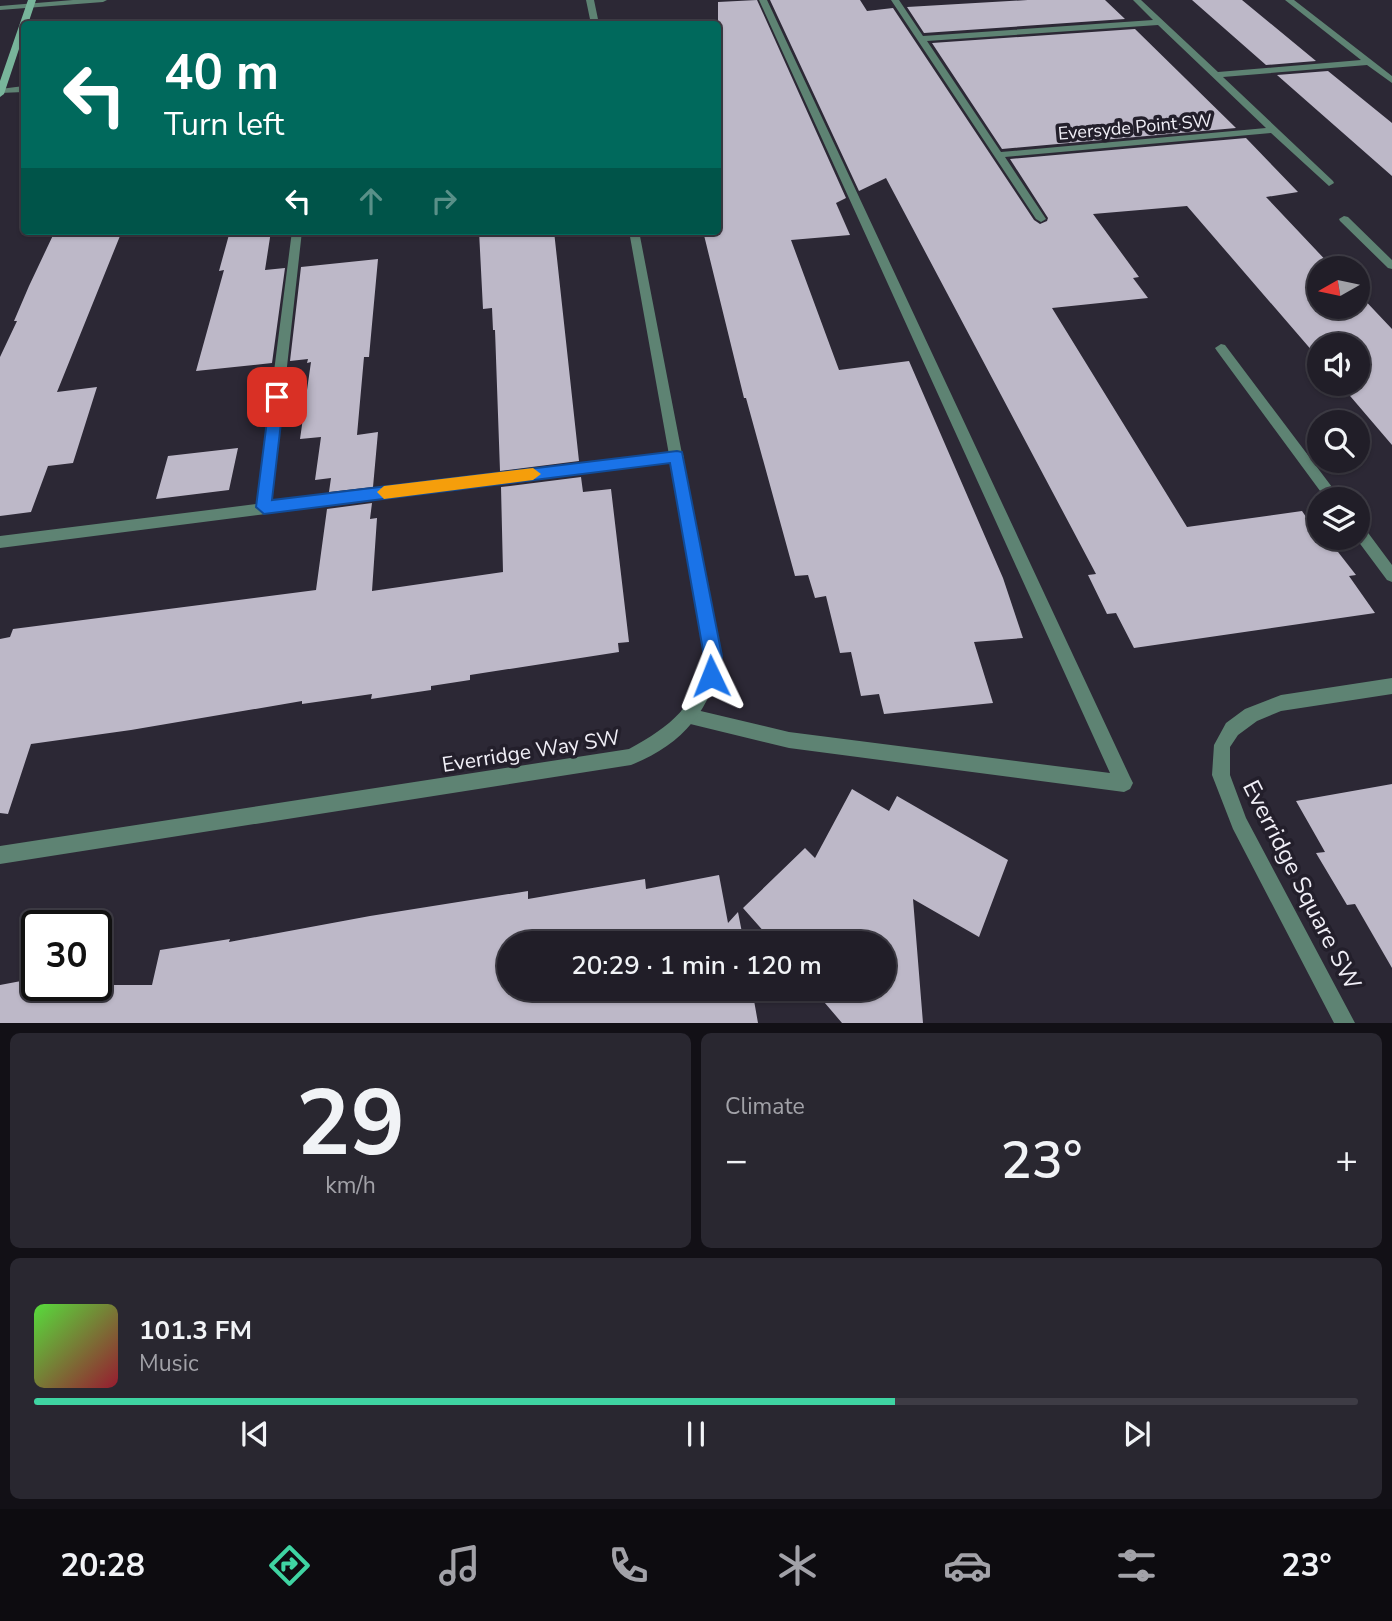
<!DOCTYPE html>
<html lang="en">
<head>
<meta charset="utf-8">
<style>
  body { margin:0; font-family:"Nunito Sans",sans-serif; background:#292730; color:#f1f3f6; height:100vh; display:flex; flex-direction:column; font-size:26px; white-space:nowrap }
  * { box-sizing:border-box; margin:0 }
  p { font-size:23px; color:#a2a2a8 }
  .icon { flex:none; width:38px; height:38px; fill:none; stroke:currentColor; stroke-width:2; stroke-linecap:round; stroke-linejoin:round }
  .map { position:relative; height:1023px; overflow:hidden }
  .drawer { display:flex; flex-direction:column; gap:10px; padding:10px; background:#121016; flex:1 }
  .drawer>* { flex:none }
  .guide { position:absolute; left:21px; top:21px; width:700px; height:214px; border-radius:7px; box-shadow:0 2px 5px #0004,0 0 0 2px #3e3c45; background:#00695c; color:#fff; overflow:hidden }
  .needle { width:46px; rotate:261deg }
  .buttons { position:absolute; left:1307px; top:256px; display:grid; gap:14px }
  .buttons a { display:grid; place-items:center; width:63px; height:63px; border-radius:50%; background:#211e28; box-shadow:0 2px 5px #0004,0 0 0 2px #3e3c45; font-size:35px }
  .speed { position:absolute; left:21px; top:910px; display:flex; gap:14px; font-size:35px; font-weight:700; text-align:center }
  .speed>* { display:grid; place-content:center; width:91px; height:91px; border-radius:50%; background:#211e28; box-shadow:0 2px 5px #0004,0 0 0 2px #3e3c45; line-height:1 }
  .speed .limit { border:4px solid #111; border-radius:10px; background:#fff; color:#111 }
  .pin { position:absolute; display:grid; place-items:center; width:60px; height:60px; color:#fff; margin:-30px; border-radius:14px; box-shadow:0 4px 10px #0006 }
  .me { position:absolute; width:77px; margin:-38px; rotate:358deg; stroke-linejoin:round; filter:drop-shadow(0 0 5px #0008) }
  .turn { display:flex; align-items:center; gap:24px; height:147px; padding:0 28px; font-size:32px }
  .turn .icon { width:91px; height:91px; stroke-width:2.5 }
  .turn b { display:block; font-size:49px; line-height:60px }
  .lanes { display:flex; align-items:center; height:66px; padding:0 28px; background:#0003; justify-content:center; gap:35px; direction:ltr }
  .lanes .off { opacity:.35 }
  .big { font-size:52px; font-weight:600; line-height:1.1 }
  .drawer .widget { flex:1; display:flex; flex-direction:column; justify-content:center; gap:10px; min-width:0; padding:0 24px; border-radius:10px; background:#292730 }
  .drawer .dial { align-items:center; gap:0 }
  .dial b { font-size:91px; line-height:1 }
  .song { display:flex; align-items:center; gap:21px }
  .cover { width:84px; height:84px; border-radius:10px; background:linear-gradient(135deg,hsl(110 70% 55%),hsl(350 70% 35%)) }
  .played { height:7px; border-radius:4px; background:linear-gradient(90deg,#3fd4a2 65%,#3e3c45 65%) }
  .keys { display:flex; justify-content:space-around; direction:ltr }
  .heat { display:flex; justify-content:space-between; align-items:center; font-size:38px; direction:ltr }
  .drawer .tiles { flex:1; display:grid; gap:10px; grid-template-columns:1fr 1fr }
  .widget:last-child { grid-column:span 2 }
  .trip { position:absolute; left:497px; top:931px; width:399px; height:70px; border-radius:35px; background:#211e28; box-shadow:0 2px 5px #0004,0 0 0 2px #3e3c45; font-weight:600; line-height:70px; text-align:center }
  .menu { display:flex; height:112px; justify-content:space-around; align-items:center; background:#0d0c10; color:#a2a2a8 }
  .menu .icon { width:49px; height:49px }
  .menu .active { color:#3fd4a2 }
  .menu b { font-size:32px; color:#f1f3f6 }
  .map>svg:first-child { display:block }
</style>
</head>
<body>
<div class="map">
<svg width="1392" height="1023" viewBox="0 0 1392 1023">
  <rect width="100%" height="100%" fill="#2c2835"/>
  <path fill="#bdb8c8" d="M757 0 846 198 836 203 850 235 791 240 839 370 909 361 1003 578 1023 638 974 642 993 703 884 714 879 694 861 696 851 652 840 653 826 596 815 598 808 575 795 576 746 398H744L703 231H718V2Z
    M770 0H860L867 11 893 8 1034 220 1040 224 1047 221 1048 218 1010 159 1246 138 1298 192 1266 197 1333 268H1320V306H1358V293L1392 329V445L1339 383H1358V345H1320V360L1187 206 1093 214 1139 277 1133 278 1148 298 1052 308 1187 527 1302 511 1324 543H1331L1356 575 1349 576 1375 613 1134 648 1116 613 1107 614 1088 575 1096 574 886 178 859 191Z
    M1028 0H1105L1125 19 924 33 907 7Z
    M1192 0H1242L1316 61 1266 65Z
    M1135 29 1236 128 1002 149 932 43Z
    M1328 71 1392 123V176L1277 75Z
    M55 231H122L57 392 97 387 73 463 48 466 31 512 0 516V357L17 321H14L29 286Z
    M230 231H271L265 270 285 268 272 363 196 371 224 270 219 271Z
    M479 231H554L579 461 500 471 495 330H493L492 308 483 309Z
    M378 259 369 357H364L357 435 378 432 373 487 329 492 331 478 315 480 321 437 300 439 311 362 307 363 308 359 290 361 301 267Z
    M238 448 229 490 156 499 168 456Z
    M581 477 583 492 611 489 629 642 618 643 619 652 470 675V680L431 686V690L371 699 372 694 302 704V701L131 730 31 744 8 814 0 813V639L10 637 13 629 316 590 327 509 372 503 370 519 377 518 372 591 503 572 501 487Z
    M1392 784V968L1355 904 1347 905 1316 853 1325 852 1296 801Z
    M852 789 889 811 897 796 1008 860 979 937 913 899 923 1023H842L813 989H884V943H774L743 908 805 848 815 858Z
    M719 875 728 923 738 912 744 943H509V989H752L758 1023H0V985L37 978V985H152L160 950 230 939 229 942 370 916 528 891V899L645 879 646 889Z"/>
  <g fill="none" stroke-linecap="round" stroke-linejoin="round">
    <path fill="#5e8373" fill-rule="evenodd" d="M759 0H767L1130 777 1133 783 1130 789 1124 792 789 748 682 722 680 716 682 710 688 708 789 732 1110 773Z
      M24 86V92L0 93V89Z
      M292 231H302L272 502 677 452 682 453 684 457 682 461 0 548V536L257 504Z"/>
    <path fill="#5e8373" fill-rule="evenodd" d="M73 0H107L103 2 0 10V6Z
      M586 0H594L599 24H591Z
      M891 0H899L923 36 1153 20 1133 0H1141L1218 72 1361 60 1285 0H1294L1392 76V83L1367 65 1223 77 1333 181 1334 183 1329 186 1271 133 1005 157 1046 219 1041 222 1036 219ZM1158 25 1266 128 1001 152 927 41Z
      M1344 216 1348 217 1392 260V269L1388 268 1340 221 1339 219Z
      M629 231H639L721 656C712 710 682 745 631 765L0 864V846L629 749C671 726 697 706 705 656Z
      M1221 344 1225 345 1341 499H1326L1217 351 1215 348Z
      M1358 524 1363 526 1392 565V582L1387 580 1355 537H1358Z
      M1392 678V694L1281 711 1257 721 1238 735 1230 747V775L1246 818 1355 1023H1334L1233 829 1212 775 1214 745 1226 723 1245 709 1281 695Z"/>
    <path fill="#78b59b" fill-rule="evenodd" d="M28 0H36L28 24H24V34L4 94 0 97V81Z"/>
  </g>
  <path fill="#1a73e8" stroke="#114b97" stroke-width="2" d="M277 392 284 397 272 500 677 451 682 452 722 656 717 682 711 684 705 682 702 676 704 656 670 463 264 514 256 507 270 397Z"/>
  <path fill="#f59e0b" d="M533 468 541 474 533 480 384 499 377 492 384 486Z"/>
  <g text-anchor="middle" stroke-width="7" stroke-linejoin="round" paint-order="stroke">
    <g font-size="18" fill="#f1eff7" stroke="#231f2b">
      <text transform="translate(1135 127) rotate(-5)" y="6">Eversyde Point SW</text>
    </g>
    <g font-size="21" fill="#f1eff7" stroke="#231f2b">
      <text transform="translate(531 751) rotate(-9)" y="7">Everridge Way SW</text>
    </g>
    <g font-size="24" fill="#f1eff7" stroke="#231f2b">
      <text transform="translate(1302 885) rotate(63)" y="8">Everridge Square SW</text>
    </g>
  </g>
</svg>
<div class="buttons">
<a><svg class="needle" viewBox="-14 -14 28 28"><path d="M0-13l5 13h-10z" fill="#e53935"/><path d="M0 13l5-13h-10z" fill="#a2a2a8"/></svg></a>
<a><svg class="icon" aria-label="sound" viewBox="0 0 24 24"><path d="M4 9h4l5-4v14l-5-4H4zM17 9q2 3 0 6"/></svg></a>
<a><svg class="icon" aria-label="search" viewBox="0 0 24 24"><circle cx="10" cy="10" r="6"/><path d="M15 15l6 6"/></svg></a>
<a><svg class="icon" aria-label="layers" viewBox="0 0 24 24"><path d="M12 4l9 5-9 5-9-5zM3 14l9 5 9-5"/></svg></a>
</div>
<div class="speed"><div class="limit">30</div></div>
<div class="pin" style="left:277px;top:397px;background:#d93025"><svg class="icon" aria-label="arrive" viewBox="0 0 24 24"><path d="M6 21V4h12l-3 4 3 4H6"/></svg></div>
<svg class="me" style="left:711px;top:676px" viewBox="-20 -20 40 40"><path d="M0-17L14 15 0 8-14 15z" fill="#1a73e8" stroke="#fff" stroke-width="4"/></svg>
<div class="trip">20:29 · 1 min · 120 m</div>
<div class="guide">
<div class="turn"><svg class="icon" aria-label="left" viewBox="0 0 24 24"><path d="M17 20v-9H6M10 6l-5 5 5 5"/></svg><div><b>40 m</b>Turn left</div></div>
<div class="lanes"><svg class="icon" aria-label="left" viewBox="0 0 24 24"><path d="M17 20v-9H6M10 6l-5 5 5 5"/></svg><svg class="icon off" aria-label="ahead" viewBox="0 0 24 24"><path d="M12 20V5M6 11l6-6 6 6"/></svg><svg class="icon off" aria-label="right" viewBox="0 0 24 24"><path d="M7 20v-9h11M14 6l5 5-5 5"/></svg></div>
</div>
</div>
<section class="drawer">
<div class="tiles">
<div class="widget dial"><b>29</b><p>km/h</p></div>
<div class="widget"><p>Climate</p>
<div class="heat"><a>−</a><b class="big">23°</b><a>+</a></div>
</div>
<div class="widget">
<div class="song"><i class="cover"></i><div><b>101.3 FM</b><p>Music</p></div></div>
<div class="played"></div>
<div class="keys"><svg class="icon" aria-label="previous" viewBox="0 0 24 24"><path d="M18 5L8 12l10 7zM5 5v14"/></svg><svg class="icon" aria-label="pause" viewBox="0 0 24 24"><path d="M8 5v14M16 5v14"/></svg><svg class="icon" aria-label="next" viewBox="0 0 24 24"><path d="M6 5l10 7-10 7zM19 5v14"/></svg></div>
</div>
</div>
</section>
<nav class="menu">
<b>20:28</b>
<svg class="icon active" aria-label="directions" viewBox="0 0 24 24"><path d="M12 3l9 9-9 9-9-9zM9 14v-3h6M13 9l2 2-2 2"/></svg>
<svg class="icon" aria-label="music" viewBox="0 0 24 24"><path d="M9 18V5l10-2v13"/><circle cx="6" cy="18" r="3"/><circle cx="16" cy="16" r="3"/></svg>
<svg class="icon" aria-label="phone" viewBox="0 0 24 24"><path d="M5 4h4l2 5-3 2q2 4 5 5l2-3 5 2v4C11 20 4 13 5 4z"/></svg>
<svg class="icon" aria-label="climate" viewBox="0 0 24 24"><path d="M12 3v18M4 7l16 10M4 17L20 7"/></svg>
<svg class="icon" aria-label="car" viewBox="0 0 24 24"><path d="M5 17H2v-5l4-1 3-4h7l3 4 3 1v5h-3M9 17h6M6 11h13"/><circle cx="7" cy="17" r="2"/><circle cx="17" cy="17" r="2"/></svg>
<svg class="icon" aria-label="filters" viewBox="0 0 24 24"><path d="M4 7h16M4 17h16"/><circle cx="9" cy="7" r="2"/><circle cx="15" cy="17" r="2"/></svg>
<b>23°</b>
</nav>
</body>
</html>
